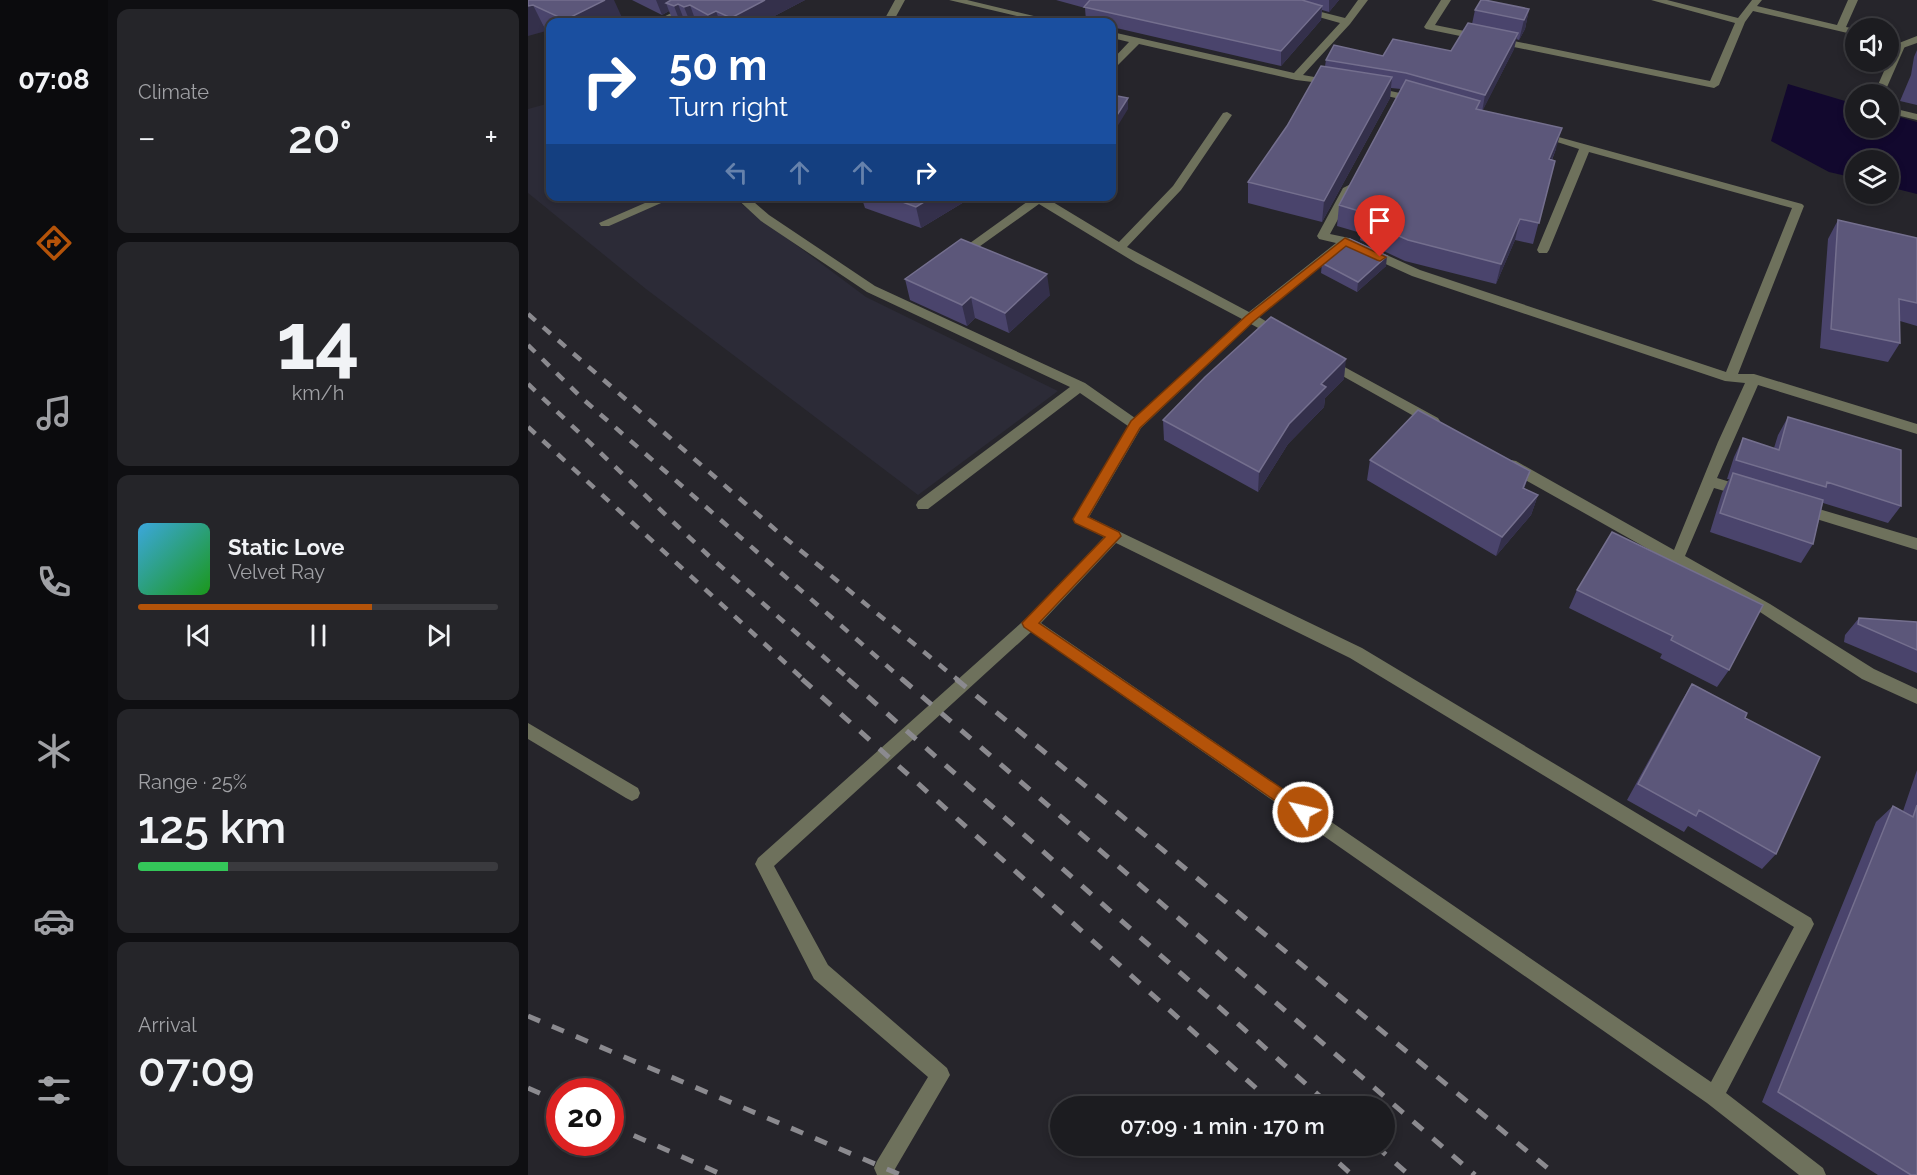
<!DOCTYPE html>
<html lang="en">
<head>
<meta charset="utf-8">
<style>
  body { margin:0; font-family:Raleway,sans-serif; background:#252529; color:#f1f3f6; height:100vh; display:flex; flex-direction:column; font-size:22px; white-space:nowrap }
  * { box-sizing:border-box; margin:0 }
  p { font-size:20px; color:#a0a1a5 }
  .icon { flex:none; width:33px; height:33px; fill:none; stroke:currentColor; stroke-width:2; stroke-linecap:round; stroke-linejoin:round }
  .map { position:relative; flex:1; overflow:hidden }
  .drawer { display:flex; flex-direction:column; gap:9px; padding:9px; background:#0f0f12; width:420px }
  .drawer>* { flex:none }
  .guide { position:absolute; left:18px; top:18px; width:570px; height:183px; border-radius:12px; box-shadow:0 3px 9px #0003,0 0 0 2px #3a3a3e; background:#1a4fa0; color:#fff; overflow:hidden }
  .tools { position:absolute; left:1317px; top:18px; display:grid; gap:12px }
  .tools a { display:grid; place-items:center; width:54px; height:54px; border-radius:50%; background:#1c1c20; box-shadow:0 3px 9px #0003,0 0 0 2px #3a3a3e; font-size:30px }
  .speed { position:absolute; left:18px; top:1078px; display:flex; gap:12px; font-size:30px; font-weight:700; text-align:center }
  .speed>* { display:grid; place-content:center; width:78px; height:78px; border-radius:50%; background:#1c1c20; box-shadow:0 3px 9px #0003,0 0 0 2px #3a3a3e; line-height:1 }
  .speed .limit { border:9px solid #d22; background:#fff; color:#111 }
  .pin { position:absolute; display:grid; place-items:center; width:51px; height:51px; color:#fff; margin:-62px -26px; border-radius:50% 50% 50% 0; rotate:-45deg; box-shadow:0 0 6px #0007 }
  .pin .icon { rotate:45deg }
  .me { position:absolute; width:66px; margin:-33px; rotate:305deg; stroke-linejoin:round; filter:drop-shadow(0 0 4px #0008) }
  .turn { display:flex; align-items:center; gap:21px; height:126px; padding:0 24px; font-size:27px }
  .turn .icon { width:78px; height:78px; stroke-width:2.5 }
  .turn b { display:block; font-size:42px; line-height:51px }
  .lanes { display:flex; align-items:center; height:57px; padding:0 24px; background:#0003; justify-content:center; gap:30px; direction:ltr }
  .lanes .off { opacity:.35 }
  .big { font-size:45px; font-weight:600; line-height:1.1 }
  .drawer .widget { flex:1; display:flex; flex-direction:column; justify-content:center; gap:9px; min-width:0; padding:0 21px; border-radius:12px; background:#252529 }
  .drawer .dial { align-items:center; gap:0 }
  .dial b { font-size:78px; line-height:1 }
  .song { display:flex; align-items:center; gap:18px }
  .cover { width:72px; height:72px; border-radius:9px; background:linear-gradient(135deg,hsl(200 70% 55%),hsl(120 70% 35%)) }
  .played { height:6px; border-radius:3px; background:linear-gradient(90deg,#b45309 65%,#3a3a3e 65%) }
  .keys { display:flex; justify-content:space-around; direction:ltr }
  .heat { display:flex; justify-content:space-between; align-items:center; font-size:33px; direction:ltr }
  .charge { height:9px; border-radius:4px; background:linear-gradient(90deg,#34c759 25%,#3a3a3e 0) }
  .trip { position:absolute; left:522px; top:1096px; width:345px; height:60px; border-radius:30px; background:#1c1c20; box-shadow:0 3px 9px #0003,0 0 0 2px #3a3a3e; font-weight:600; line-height:60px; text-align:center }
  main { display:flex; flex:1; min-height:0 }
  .menu { display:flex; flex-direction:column; width:108px; justify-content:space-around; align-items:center; background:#0b0b0d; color:#a0a1a5 }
  .menu .icon { width:42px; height:42px }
  .menu .on { color:#b45309 }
  .menu b { font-size:27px; color:#f1f3f6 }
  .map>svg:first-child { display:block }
</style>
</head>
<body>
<main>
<nav class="menu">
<b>07:08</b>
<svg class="icon on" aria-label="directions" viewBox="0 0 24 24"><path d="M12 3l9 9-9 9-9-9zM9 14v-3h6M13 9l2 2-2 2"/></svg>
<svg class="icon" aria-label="music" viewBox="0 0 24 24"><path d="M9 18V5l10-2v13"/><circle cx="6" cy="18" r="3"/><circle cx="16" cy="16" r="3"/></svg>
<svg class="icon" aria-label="phone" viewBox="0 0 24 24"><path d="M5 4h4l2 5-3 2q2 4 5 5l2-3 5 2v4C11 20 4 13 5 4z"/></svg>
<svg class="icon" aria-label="climate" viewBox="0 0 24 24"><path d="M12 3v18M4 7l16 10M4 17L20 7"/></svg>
<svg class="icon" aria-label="car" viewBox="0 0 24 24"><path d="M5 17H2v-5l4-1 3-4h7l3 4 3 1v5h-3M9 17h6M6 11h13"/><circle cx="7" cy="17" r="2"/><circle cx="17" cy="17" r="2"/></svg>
<svg class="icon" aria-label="filters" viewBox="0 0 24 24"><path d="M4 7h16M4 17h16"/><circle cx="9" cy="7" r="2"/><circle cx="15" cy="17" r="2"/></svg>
</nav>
<section class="drawer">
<div class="widget"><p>Climate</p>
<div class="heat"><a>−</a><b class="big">20°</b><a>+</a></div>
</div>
<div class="widget dial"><b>14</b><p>km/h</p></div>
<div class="widget">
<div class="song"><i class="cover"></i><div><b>Static Love</b><p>Velvet Ray</p></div></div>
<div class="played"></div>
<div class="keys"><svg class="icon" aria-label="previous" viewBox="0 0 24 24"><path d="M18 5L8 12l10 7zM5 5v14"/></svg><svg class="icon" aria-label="pause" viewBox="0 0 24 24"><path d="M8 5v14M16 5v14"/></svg><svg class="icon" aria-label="next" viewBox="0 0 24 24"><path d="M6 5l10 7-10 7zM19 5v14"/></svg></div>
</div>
<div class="widget"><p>Range · 25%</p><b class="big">125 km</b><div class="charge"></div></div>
<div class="widget"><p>Arrival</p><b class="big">07:09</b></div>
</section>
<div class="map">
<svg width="1389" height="1175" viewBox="0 0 1389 1175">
  <rect width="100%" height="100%" fill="#26252b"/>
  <path fill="#2c2b37" d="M22 103V196L204 197 338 297 530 391 390 495 118 289 0 193V109Z"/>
  <path fill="#12082e" d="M1260 84 1327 104 1328 128H1360L1361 114 1389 122V194L1361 187 1360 160H1328L1327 178 1301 172 1243 141Z"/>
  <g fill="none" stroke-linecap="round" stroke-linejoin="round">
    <path fill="#6e715c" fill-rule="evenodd" d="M168 0H180L138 22H126Z
      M367 0H377L365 22H355Z
      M421 0H439L531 22H515Z
      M730 0H746L817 18 830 0H840L822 24 775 75 809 81V85L768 80 611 44 588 67 584 68V60L601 42 584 38V32L766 73 812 23Z
      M913 0H923L907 25 1182 81 1207 23 1123 0H1139L1210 18 1224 0H1234L1229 6 1309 25 1320 0H1330L1318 27 1328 29V35L1225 11 1217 22 1191 85 1186 88 898 29 896 27Z
      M1389 36V43L1372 49 1360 46V40L1371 43Z
      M844 87 895 98 896 100 891 103 840 92V88Z
      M699 112 704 115 653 190 599 247 721 312 808 243 791 239 789 236 815 188 821 185 827 188 802 234 821 238 892 270 1198 372 1264 208 1061 152 1021 250 1019 253H1011L1009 250 1051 149 1007 135 1012 132 1016 133 1274 204 1276 206 1210 374H1226L1389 424V434L1230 385 1189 478 1222 488 1224 492 1217 497 1186 488 1157 556 1242 604 1346 669 1389 689V704L1334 679 1232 612 978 469 976 465 983 460 988 461 1146 550 1190 442 1217 383 1197 381 884 276 818 246 731 317 754 331 756 334 754 337H746L723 324 613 428 561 517 834 648 1283 918 1286 924 1283 930 1198 1093 1295 1168 1298 1175H1271L1179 1103 503 632 246 866 300 965 419 1068 422 1075 367 1169 369 1175H349L346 1168 349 1161 400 1077 286 979 227 864 230 858 512 606 576 537 547 523 545 519 600 426 552 393 400 509H390L388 505 390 501 542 387 339 292 233 221 206 196H219L241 215 347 286 557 383 607 418 714 319 608 263 511 204 434 259H426L424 256 503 199 501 196H515L591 242 645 186 695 113ZM588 543 822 658 1266 927 1183 1082 513 623Z
      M133 196H149L81 226H73L71 223Z
      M800 358 910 418 912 421 910 424H900L795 365 794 362 795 359Z
      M1274 504 1389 538V550L1269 513 1267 509 1269 505Z
      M0 723 110 788 112 793 110 798 104 801 98 798 0 739Z"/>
    <path fill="#6e715c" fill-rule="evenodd" d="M1372 43 1377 46 1356 94H1346L1367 46Z
      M1360 107 1389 114V120L1360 113Z"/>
    <path stroke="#8b8a8f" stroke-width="4.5" stroke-dasharray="10 10" stroke-linecap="butt" d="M0 314 250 532 430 680
      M0 345 56 400 375 680
      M0 384 181 556 322 680
      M0 427 276 680"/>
    <path stroke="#8b8a8f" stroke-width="5" stroke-dasharray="13 13" stroke-linecap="butt" d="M274 679 749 1107
      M320 679 804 1107
      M374 679 947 1175
      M428 679 1028 1175
      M0 1016 373 1175
      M0 1088 32 1102
      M82 1125 195 1175
      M792 1146 824 1175
      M848 1146 881 1175"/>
  </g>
  <path fill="#4a446c" d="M0 0 96 22H22V33L18 31Z
    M104 0H277L235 22H148L145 21 141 11 134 15Z
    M528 0H811L801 12 794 10 793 20 753 66 584 27V22H565L558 21 557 8Z
    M1001 9 997 29 991 40 988 39 986 49 954 111 1028 149 1024 160 1027 161 1005 244 987 240 968 284 877 261 832 240 833 233 809 226 811 205 873 89 863 88 862 98 794 222 720 203V182L759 126 797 66 798 60 923 51 944 24 947 10Z
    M1389 50V105L1372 101 1383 75 1386 57Z
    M333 196H440L441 199 393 228 337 208Z
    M1310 220 1389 238V326L1372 321V343L1360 362 1292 348 1300 239Z
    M794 263 858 266 829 292 793 273Z
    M377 279 522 295 481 333 447 318 439 326 382 300Z
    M816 379 797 398 796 407 760 444 730 492 636 440 635 420Z
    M1260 417 1373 506 1360 523 1295 503 1285 544 1273 563 1182 532 1194 493 1201 479H1199L1206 457 1215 438 1246 448 1250 435Z
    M842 460 1002 471 996 489 1010 495 1003 515 968 556 839 480Z
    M1049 590 1235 605 1201 670 1189 687 1132 658 1134 654 1041 608Z
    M1331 618 1389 622V673L1316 642 1317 635Z
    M1164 684 1217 718 1248 854 1234 869 1160 826 1156 832 1099 800 1153 702Z
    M1389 770V1175H1350L1234 1102 1348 822 1365 806 1375 811Z"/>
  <path fill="#34304b" d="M77 0H86L96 22H38L37 20Z
    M128 0H163L150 4 157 22H152L146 6 138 3 141 11 134 15Z
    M237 0H277L235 22H205L203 18Z
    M801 0H811L801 12Z
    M5 5 18 31 0 36V6Z
    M162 5 168 22H162L156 7Z
    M794 6 793 20 753 66V51Z
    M1001 9 997 29 991 40 996 20Z
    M188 11 192 22H183L180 15Z
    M990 33 986 49 954 112 957 95Z
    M864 77 862 98 794 222 796 201Z
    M600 98V109L584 135V123Z
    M1034 128 1028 149 1015 180 1021 159Z
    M406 196H440L441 199 393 228 388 207Z
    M992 219 987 240 968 284 973 264Z
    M859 256 858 266 829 292 830 282Z
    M519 274 522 295 481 333 477 313Z
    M443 297 447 318 439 326 434 305Z
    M818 359 816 379 797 398 796 407 760 444 730 492 731 472 761 424 793 384Z
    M1010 495 1003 515 968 556 974 537Z"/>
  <path fill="#5c577a" stroke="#746f8e" stroke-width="1.5" d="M0 0H77L37 20 5 5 0 6Z
    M143 0H237L203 18 188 11 180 15 162 5 156 7 150 4 146 6 138 3Z
    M562 0H774L794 6 753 51 556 7Z
    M953 0H957L1001 9 996 20 947 10Z
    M940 23 990 33 957 95 878 73 798 60 806 45 855 56 865 39 923 51Z
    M793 66 864 77 796 201 720 182 759 126Z
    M878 80 952 101 948 109 1034 128 1021 159 1027 161 1011 223 992 219 973 264 880 240 834 220 841 214 811 205Z
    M584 95 600 98 584 123Z
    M358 196H406L388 207Z
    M1310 220 1389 238V303L1371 299 1372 343 1303 329Z
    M433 239 519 274 477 313 443 297 434 305 377 279Z
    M822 239 859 256 830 282 794 263Z
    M743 317 818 359 793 384 798 387 761 424 731 472 635 420 677 377Z
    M890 410 1002 471 995 488 1010 495 974 537 842 460Z
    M1260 417 1373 450V506L1299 482 1298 487 1208 460 1215 438 1251 450Z
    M1205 473 1295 500 1285 544 1192 513Z
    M1084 532 1235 605 1201 670 1143 640 1145 636 1049 590Z
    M1331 618 1389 622V650L1330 624Z
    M1164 684 1219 713 1217 718 1292 757 1248 854 1171 810 1168 816 1110 784Z
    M1389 805V1175H1383L1250 1092 1365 806 1385 817Z"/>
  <path fill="#b45309" stroke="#753606" stroke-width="1.5" d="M817 238 858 257 852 261 849 260 818 246 726 321 612 428 560 517 591 532 593 536 511 623 781 807 783 812 781 817 775 820 496 627 494 623 577 537 547 523 545 519 603 421 718 316Z"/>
</svg>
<div class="tools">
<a><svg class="icon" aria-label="sound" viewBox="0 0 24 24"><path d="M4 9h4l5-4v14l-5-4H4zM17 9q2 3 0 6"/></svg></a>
<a><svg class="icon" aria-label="search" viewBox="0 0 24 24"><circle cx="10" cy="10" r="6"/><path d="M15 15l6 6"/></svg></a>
<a><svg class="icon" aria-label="layers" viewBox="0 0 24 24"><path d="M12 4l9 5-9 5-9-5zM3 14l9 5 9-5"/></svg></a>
</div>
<div class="speed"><div class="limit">20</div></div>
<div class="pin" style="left:852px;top:257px;background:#d93025"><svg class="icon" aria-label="arrive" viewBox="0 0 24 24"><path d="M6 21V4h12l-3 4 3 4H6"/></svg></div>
<svg class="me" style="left:775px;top:812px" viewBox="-20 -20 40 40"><circle r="17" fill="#b45309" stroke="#fff" stroke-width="3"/><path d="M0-11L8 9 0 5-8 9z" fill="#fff"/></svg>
<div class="trip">07:09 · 1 min · 170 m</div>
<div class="guide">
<div class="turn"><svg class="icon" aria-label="right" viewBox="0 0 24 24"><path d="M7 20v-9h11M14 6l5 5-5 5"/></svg><div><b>50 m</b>Turn right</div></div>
<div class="lanes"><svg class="icon off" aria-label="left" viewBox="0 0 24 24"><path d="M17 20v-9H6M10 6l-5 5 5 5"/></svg><svg class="icon off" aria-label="ahead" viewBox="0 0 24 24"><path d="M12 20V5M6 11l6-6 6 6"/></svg><svg class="icon off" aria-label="ahead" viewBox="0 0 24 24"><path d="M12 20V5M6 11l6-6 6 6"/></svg><svg class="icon" aria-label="right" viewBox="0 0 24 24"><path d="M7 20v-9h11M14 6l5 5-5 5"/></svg></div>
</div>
</div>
</main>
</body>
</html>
